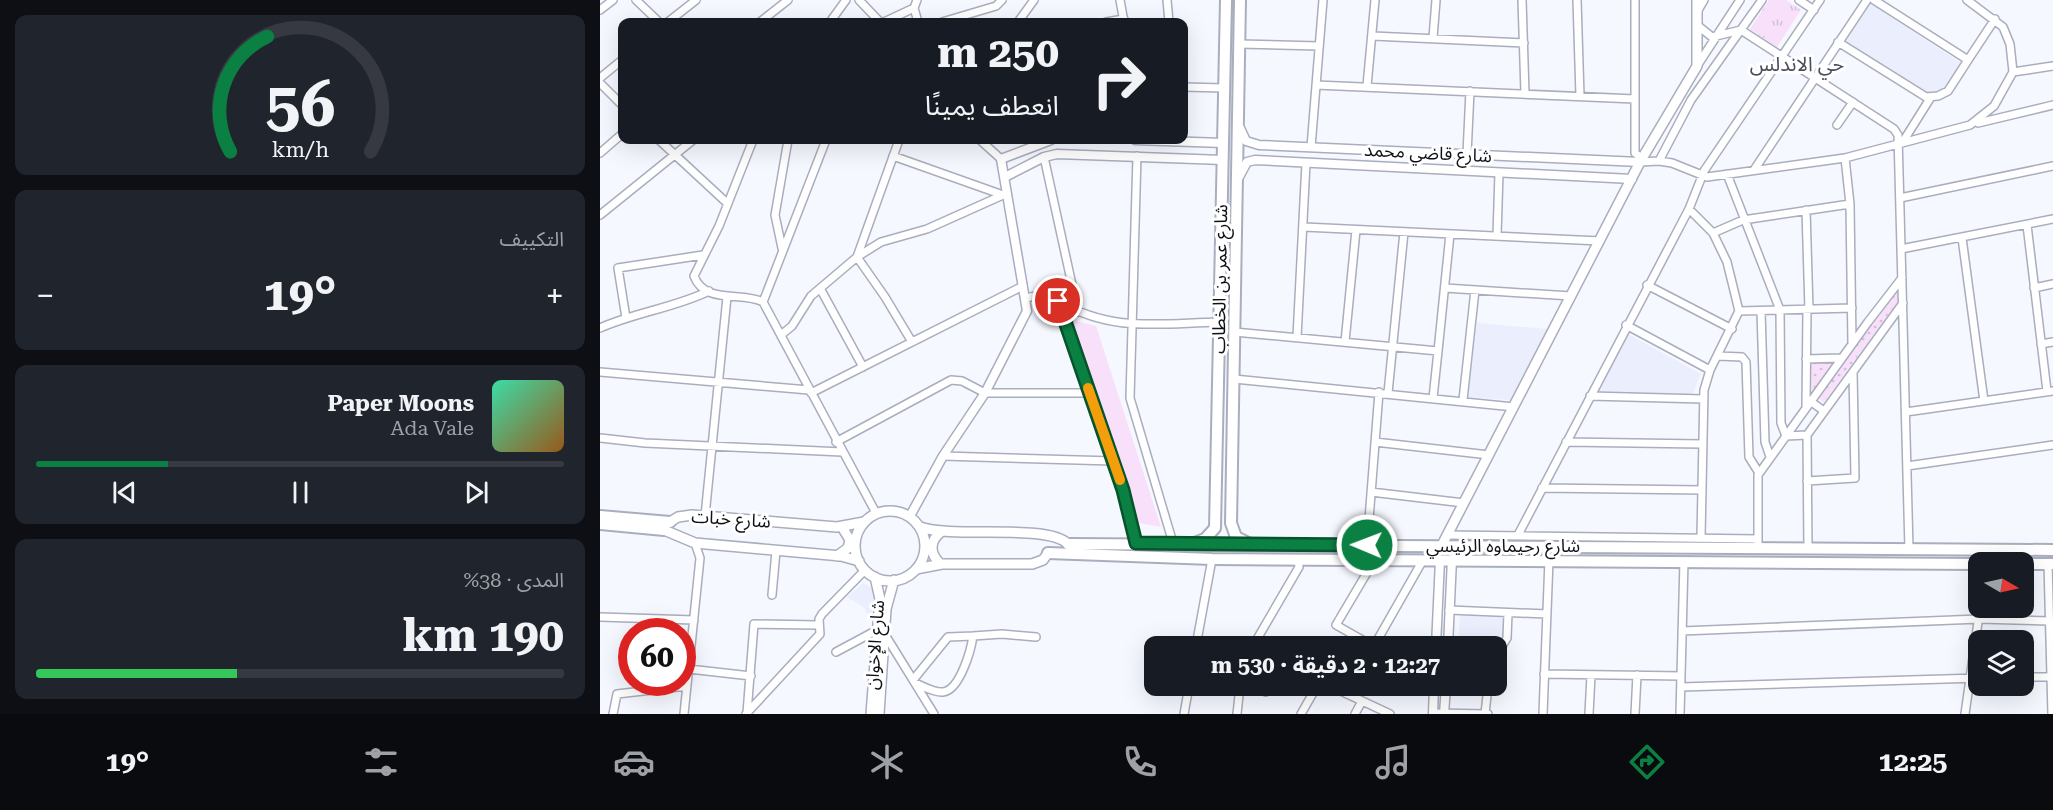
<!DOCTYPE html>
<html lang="ar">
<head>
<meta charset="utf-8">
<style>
  body { margin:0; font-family:"Roboto Serif","Noto Sans Arabic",serif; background:#20242c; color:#f1f3f6; direction:rtl; height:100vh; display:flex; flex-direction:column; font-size:22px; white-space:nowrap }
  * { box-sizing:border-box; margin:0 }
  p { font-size:20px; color:#9ea1a6 }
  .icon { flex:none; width:33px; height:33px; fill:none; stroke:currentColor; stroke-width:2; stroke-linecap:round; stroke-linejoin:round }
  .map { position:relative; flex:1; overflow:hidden; direction:ltr }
  .panel { display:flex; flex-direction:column; gap:15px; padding:15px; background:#0d0f14; width:600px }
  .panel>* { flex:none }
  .hud { position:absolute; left:18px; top:18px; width:570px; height:126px; border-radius:12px; box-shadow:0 6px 24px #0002; direction:rtl; background:#171b24; color:#f1f3f6; overflow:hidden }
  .needle { width:39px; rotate:99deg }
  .fabs { position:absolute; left:1368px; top:552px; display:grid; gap:12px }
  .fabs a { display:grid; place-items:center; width:66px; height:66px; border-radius:12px; background:#171b24; box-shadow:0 6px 24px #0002; font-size:30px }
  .speed { position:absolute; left:18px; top:618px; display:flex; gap:12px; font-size:30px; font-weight:700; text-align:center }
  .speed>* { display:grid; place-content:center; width:78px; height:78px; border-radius:50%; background:#171b24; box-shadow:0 6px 24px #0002; line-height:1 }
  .speed .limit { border:9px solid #d22; background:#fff; color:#111 }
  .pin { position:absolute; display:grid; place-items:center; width:51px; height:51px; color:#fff; margin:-26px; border:3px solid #fff; border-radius:50%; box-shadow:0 2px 6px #0007 }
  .me { position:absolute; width:66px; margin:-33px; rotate:271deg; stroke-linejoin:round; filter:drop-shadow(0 0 4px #0008) }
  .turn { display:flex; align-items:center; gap:21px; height:126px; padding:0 30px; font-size:27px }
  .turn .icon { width:78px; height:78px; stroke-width:2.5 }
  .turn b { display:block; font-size:42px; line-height:51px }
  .big { font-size:45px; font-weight:700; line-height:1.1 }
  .panel .tile { flex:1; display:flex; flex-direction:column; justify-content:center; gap:9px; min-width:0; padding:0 21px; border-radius:12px; background:#20242c }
  .panel .dial { align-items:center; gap:0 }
  .dial svg { height:156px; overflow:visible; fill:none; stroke:#363941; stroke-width:7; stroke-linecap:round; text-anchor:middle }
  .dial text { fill:#f1f3f6; stroke:none }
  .song { display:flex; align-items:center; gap:18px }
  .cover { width:72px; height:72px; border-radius:9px; background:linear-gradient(135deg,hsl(160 70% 55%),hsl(30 70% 35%)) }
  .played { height:6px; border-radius:3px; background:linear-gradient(90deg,#0b8043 25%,#363941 25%) }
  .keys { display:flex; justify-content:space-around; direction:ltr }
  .heat { display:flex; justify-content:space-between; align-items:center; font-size:33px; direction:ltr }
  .charge { height:9px; border-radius:4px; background:linear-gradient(90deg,#34c759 38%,#363941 0) }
  .trip { position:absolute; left:544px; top:636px; width:363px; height:60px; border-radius:12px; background:#171b24; box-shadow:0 6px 24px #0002; font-weight:700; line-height:60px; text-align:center; direction:rtl }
  .menu { display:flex; height:96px; justify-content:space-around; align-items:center; background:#090b0e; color:#9ea1a6 }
  .menu .icon { width:42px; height:42px }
  .menu .selected { color:#0b8043 }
  .menu b { font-size:27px; color:#f1f3f6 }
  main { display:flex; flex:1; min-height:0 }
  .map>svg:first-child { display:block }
</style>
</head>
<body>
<main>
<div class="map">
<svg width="1453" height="714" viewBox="0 0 1453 714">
  <defs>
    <pattern id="park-tufts" width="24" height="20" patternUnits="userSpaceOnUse" patternTransform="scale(1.5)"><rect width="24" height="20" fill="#f8e0fb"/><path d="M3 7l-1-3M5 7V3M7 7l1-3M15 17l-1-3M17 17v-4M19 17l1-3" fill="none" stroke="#d3bfd6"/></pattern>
    <pattern id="garden-dots" width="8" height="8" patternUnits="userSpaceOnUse" patternTransform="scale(1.5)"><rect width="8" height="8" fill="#f8e0fb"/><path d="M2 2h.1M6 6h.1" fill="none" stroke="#d3bfd6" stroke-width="1.8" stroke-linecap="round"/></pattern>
  </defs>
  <rect width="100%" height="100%" fill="#f6f8ff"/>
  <path fill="#eaeefd" d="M1271 4 1361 63 1344 88 1331 93 1314 88 1244 41 1268 5Z
    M877 323 948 329 911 400 868 397Z
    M1028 334 1101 374 1092 395 996 392Z
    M263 583 277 591 270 622 265 608 247 597Z
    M860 614 906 615 904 638 897 649V646H858Z"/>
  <path fill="#f8e0fb" d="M468 319 496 326 561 527 534 522 535 506Z"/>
  <path fill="url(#park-tufts)" d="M1169 0H1186L1201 10 1177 47 1150 29Z"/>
  <path fill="url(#garden-dots)" d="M1297 290 1298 301 1224 402 1221 401 1218 396Z
    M1235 361 1215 391H1212L1210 363Z"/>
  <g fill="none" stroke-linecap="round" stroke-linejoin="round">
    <g stroke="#a9aebe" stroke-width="10">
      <path id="minor" d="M36 0 59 22
        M259 0 280 22
        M317 0 314 8 318 22
        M520 0 524 22
        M567 0 569 22
        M922 0 925 93
        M977 0 980 96
        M1035 0V153L1043 159
        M1199 0 1214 10
        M0 10 13 0
        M1097 12 1104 0
        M68 22 96 0
        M160 22 188 0
        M230 22 246 0
        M284 22 314 8
        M342 22 396 6 402 0
        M418 22 434 0
        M506 22 524 19
        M1097 25 1112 37 1141 30 1294 129 1298 135 1309 549
        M773 36 924 43
        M833 38 836 0
        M1238 42 1326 97 1338 96 1348 91 1368 60 1274 0
        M639 44 719 46
        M1368 60 1395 19
        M1097 66 1140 0
        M1413 72 1453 66
        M0 78 22 60
        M0 83 22 105
        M716 85 1035 99
        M767 86 775 0
        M584 87 624 88
        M1378 123 1453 105
        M1237 125 1253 102
        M59 140 127 203
        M153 140 119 226 94 276C105 305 142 291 163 302L276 513
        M380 140 401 159
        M1304 140 1331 97
        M711 147 723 0
        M0 153 22 134
        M867 154 870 91
        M293 156 403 195
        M537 156 530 398 573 543
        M444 157 478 312
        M1245 158 1250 204 1252 344
        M1059 161 1091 100 1162 0
        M1040 162 1059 161 1072 163 1107 177 1245 158 1370 125 1394 106 1413 72 1410 44 1403 27 1367 0
        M1154 170 1267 0
        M1127 174 1180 310 1181 423 1186 436
        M1300 198 1453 166
        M1089 209 1113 233 1127 262 1139 311 1110 370 1104 390 1101 537
        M1206 210 1209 310
        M0 215 93 140
        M1427 225 1447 391
        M704 227 1000 241
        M1113 233 1143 220 1250 204
        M897 236 899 173
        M1362 238 1384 401
        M182 248 175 215 188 140
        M1301 249 1453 219
        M1047 285 1132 329
        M845 288 971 296
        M1434 288 1453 284
        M221 290 263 367
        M427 298C440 294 447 294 458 301L523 490 536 543
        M459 301C511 333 561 323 619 322
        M163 302 226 140
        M1139 311 1252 308
        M1161 311 1165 442 1170 457
        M26 318 18 268 103 255
        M1026 325 1110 370
        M0 328C36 312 74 308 109 291
        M634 332 838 351 850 234
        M181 335 192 326 211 296 257 257 299 140
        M697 337 706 163
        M312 342 285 297 257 257 281 242 327 229 403 195
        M745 342 756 230
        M1441 344 1453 342
        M1118 356 1142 357 1146 362 1149 457 1159 473
        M1206 359 1241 358
        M0 372 209 390
        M634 379 914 407
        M211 393 423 286
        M788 393 804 232
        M990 396 1103 399
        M833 398 838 351
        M863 400 875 290
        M1210 401 1224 411
        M1206 406 1207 310
        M1306 412 1453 391
        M1186 436 1207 435
        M0 438 45 443 242 452
        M236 442 351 380 362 381 385 393H490
        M775 442 889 455
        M966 442 1102 444
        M343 456 513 461
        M1307 466 1453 445
        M1207 481 1255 478 1253 372
        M942 488 1102 490
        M771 492 864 503
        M105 516 127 297
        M847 535 1158 539
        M918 535 1089 209 1104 171 1220 0
        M767 545 779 392
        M1158 548V475L1268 322 1302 278
        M1208 548 1207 435 1303 303
        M1448 564 1452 714
        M172 595 176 551
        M849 610 947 614
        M0 617 94 620
        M1082 631 1379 619 1449 621
        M284 633 334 714
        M373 636 402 634 436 637
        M624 642 636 646
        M596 646 612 559
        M653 646 699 567 698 559
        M773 646 736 625 775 559
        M774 646 823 560
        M236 652 277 630
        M897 655 907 638 908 613
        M89 669 151 676
        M944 674 1081 676
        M1424 677H1450
        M313 680 348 637 373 636C371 650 360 690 343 692 334 693 323 686 315 683
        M645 686 666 692
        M730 686 790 714
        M1081 687 1378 678
        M147 713 154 624 218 625
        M833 713 888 714
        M13 714 17 694 87 686
        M84 714 100 558 95 543
        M146 714 220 634 219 619 222 614 265 570
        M584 714 589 686
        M637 714 640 686
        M701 714 717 686
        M755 714 762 701
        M885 714 888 686
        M943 714 949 560
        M989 714 991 675
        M1035 714 1037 675
        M1080 714 1084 561
        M1365 714 1380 608"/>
    </g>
    <g stroke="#a9aebe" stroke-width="11">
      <path id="tertiary" d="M640 128 646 141 659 145 1040 162
        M535 140 623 143
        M405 177 444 157 457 154 623 160
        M639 177 647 162 655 160 1032 179
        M310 516 343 456 385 393 427 311 401 159 451 140
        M836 646 840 560
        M848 646 852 559
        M833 714 834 686
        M844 714 846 686"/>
    </g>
    <g stroke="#a9aebe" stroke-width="12">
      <path id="secondary" d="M255 546a35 35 0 1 1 70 0a35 35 0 1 1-70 0Z
        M70 522 78 517 92 515 237 527 264 522
        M320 527C355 539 446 523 468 544
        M64 530 95 543 241 556 259 561
        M341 532C329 541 329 554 341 564
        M842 545 1040 162 1097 66V0
        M237 556 248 548 250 540 242 527
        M316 569 342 564H432L443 560 448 553
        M271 714 280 599 275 577
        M279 714 286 609 294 580"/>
    </g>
    <g stroke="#a9aebe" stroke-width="14">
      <path id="primary" d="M640 0 631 523 636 537 648 543
        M0 516 70 522
        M0 524 64 530
        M594 543 605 539 615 528 626 0
        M468 544 1453 550
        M448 553 612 559 1378 564
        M1424 564H1453"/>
    </g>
    <use href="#minor" stroke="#fff" stroke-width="7"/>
    <use href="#tertiary" stroke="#fff" stroke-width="8"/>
    <use href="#secondary" stroke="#fff" stroke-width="9"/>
    <use href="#primary" stroke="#fff" stroke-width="10"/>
  </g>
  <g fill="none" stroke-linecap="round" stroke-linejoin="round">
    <g stroke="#07532c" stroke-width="15">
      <path id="route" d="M458 301 523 490 536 543 767 545"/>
    </g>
    <use href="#route" stroke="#0b8043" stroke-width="10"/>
    <path stroke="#f59e0b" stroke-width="10" d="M488 388 520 480"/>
  </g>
  <g text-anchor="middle" stroke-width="6" stroke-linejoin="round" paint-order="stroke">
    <g font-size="18" fill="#0f1117" stroke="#fff">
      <text transform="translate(828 153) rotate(3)" y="6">شارع قاضي محمد</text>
      <text transform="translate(620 279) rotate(-89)" y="6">شارع عمر بن الخطاب</text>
      <text transform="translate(131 519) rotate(4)" y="6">شارع خبات</text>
      <text x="903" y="552">شارع رحيماوه الرئيسي</text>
      <text transform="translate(275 645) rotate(-86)" y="6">شارع الإخوان</text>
    </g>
    <g font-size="20" fill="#494d5b" stroke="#fff">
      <text x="1197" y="71">حي الاندلس</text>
    </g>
  </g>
</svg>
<div class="fabs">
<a><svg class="needle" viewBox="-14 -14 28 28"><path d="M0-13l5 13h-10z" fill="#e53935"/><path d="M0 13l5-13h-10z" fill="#9ea1a6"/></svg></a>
<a><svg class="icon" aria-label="layers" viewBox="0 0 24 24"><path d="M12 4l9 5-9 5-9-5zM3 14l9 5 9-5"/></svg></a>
</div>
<div class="speed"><div class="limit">60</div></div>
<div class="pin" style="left:458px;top:301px;background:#d93025"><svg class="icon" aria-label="arrive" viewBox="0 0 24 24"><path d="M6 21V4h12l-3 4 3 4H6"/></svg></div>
<svg class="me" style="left:767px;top:545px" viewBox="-20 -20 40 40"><circle r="17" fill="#0b8043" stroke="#fff" stroke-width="3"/><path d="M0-11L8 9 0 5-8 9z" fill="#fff"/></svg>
<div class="trip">12:27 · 2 دقيقة · 530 m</div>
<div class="hud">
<div class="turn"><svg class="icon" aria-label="right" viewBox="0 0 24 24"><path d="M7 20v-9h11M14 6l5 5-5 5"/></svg><div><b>250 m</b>انعطف يمينًا</div></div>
</div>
</div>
<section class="panel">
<div class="tile dial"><svg viewBox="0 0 100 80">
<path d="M14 69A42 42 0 1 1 86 69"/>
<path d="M14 69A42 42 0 0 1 33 10" stroke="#0b8043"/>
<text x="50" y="56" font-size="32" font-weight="700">56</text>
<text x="50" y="72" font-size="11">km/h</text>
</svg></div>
<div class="tile"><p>التكييف</p>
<div class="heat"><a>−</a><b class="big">19°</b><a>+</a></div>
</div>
<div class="tile">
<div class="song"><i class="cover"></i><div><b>Paper Moons</b><p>Ada Vale</p></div></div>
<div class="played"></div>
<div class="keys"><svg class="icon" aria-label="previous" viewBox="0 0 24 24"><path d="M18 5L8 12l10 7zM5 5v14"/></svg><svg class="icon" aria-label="pause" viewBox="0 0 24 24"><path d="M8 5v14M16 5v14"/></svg><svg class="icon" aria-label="next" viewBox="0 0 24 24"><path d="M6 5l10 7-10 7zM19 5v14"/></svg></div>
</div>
<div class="tile"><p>المدى · 38%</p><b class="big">190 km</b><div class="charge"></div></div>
</section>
</main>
<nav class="menu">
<b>12:25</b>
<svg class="icon selected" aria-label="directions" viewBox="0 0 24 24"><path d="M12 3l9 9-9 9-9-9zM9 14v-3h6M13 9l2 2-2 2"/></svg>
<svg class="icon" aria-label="music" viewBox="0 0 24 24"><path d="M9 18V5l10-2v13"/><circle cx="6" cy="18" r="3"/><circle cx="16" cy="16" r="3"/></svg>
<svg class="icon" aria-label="phone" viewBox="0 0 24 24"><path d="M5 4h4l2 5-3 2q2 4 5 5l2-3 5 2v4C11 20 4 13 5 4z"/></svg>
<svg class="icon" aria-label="climate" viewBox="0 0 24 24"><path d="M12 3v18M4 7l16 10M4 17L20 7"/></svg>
<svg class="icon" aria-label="car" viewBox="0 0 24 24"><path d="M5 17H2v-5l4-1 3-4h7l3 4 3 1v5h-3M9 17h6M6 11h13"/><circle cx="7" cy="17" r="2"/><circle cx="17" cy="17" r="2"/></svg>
<svg class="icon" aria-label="filters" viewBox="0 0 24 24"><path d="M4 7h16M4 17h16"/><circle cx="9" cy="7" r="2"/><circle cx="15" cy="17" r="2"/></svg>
<b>19°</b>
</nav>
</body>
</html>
